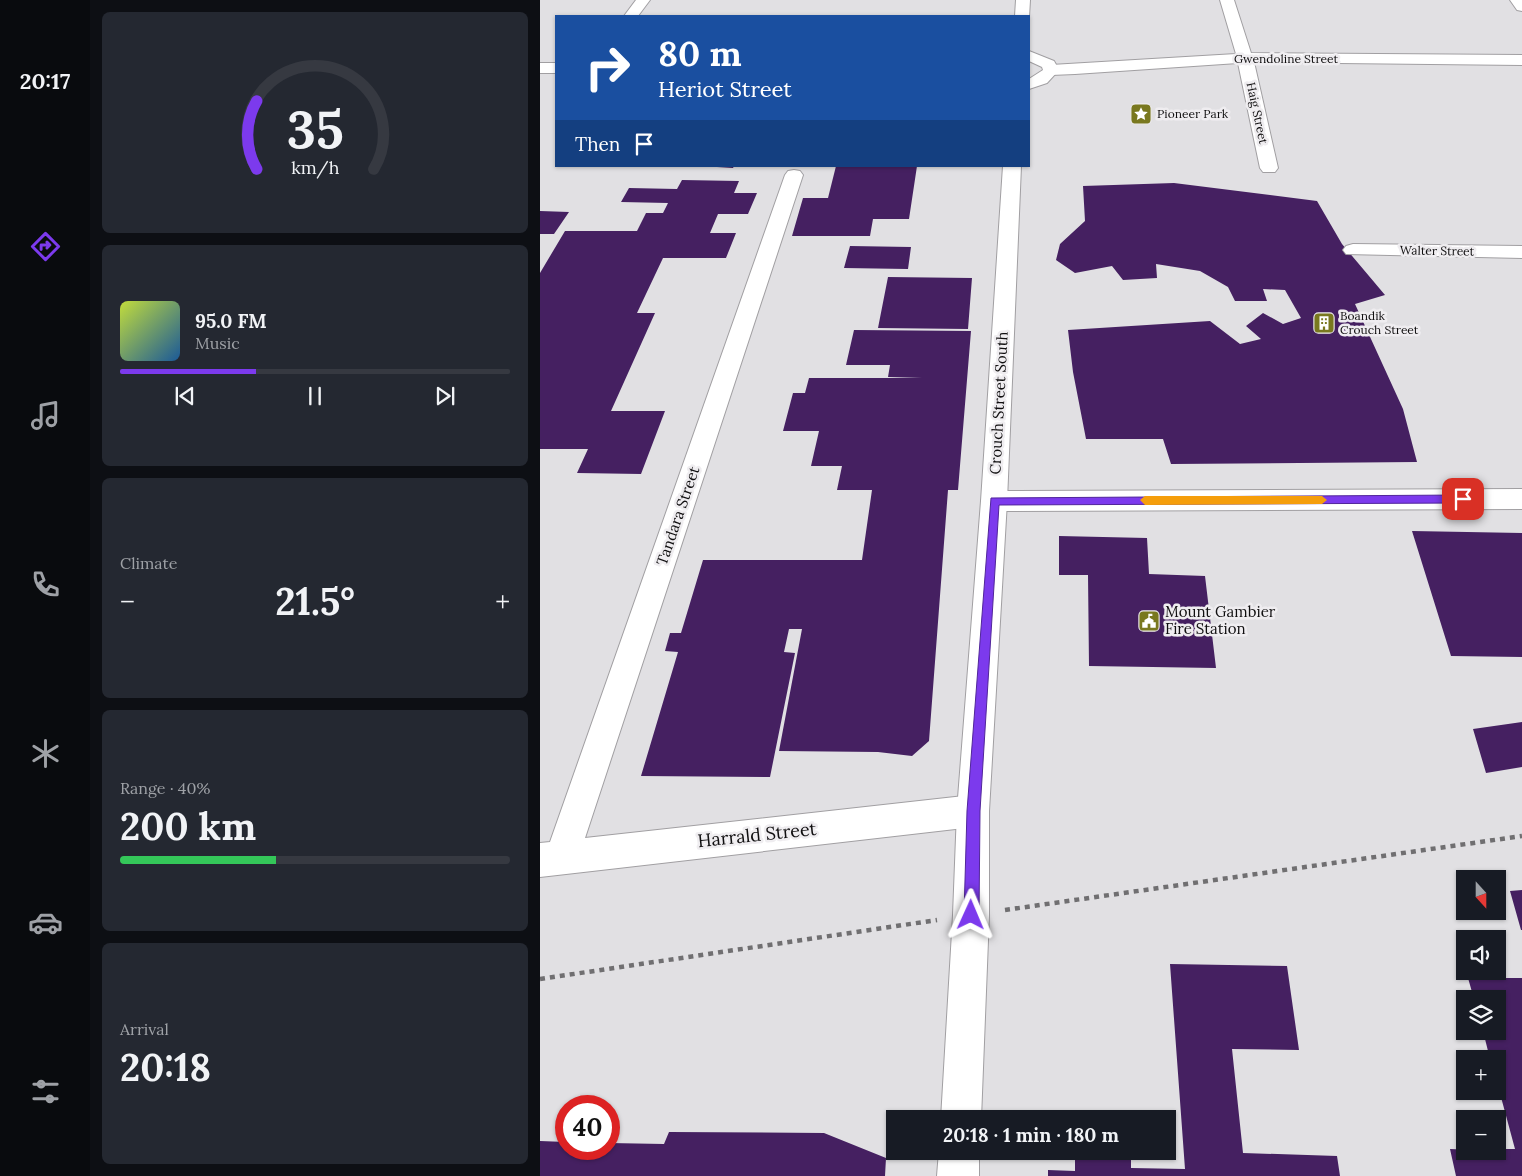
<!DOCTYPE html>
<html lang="en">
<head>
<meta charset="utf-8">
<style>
  body { margin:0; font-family:Lora,serif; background:#242831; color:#f1f3f6; height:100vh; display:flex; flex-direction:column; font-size:19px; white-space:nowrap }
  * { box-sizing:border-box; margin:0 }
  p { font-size:16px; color:#9ea1a6 }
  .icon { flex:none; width:28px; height:28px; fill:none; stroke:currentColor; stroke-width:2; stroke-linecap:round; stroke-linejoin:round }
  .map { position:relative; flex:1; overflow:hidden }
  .drawer { display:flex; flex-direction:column; gap:12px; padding:12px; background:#0d0f14; width:450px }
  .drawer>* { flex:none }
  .top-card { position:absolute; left:15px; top:15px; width:475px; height:152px; border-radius:0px; box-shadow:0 1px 4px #0004; background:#1a4fa0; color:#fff; overflow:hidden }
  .needle { width:32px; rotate:159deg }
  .tools { position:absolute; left:916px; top:870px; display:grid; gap:10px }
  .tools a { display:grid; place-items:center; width:50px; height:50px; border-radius:0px; background:#171b24; box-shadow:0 1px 4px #0004; font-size:25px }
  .speed { position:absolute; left:15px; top:1095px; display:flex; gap:10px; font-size:25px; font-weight:700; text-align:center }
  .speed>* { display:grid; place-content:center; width:65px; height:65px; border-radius:50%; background:#171b24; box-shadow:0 1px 4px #0004; line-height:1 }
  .speed .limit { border:8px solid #d22; background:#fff; color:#111 }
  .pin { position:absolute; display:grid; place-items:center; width:42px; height:42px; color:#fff; margin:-21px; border-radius:10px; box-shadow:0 2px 8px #0006 }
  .me { position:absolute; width:55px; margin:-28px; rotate:1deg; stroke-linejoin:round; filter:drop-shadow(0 0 4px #0008) }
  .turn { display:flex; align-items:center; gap:18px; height:105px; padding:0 20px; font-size:22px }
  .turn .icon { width:65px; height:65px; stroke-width:2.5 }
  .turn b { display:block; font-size:35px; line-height:42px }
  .then { display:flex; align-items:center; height:48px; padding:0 20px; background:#0003; gap:10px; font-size:19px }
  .big { font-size:38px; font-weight:700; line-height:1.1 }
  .drawer .widget { flex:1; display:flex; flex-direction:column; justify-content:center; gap:8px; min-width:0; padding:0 18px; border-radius:8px; background:#242831 }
  .drawer .dial { align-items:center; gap:0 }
  .dial svg { height:130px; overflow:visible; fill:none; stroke:#363941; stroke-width:7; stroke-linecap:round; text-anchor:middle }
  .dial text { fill:#f1f3f6; stroke:none }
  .song { display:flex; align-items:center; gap:15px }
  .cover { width:60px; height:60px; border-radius:8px; background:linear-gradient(135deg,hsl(70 70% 55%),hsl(210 70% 35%)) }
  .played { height:5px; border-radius:2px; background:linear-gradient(90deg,#7c3aed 35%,#363941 35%) }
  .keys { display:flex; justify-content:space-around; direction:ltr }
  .heat { display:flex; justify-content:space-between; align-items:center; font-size:28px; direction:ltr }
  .charge { height:8px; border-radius:4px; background:linear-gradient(90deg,#34c759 40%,#363941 0) }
  .trip { position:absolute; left:346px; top:1110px; width:290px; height:50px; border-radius:0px; background:#171b24; box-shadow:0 1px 4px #0004; font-weight:700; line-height:50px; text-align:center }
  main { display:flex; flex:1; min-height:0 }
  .tab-bar { display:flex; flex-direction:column; width:90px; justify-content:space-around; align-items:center; background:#090b0e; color:#9ea1a6 }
  .tab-bar .icon { width:35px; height:35px }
  .tab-bar .selected { color:#7c3aed }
  .tab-bar b { font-size:22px; color:#f1f3f6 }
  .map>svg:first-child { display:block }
</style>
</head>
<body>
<main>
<nav class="tab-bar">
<b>20:17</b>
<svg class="icon selected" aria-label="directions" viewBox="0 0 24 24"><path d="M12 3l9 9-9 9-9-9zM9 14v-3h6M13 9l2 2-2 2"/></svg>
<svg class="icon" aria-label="music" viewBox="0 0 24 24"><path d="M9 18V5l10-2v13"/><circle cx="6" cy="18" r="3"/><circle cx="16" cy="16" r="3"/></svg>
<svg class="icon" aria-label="phone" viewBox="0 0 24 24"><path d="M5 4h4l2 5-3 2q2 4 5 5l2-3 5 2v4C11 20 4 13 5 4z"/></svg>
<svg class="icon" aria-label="climate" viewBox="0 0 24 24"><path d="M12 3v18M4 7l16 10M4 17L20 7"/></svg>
<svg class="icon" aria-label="car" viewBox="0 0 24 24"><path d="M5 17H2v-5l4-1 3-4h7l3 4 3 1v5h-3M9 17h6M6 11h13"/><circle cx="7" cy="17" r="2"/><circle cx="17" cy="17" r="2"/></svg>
<svg class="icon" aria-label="filters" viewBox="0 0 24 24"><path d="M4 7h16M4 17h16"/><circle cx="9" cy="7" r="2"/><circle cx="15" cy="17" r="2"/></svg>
</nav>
<section class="drawer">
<div class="widget dial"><svg viewBox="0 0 100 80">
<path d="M14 69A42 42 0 1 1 86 69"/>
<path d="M14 69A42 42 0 0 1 14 27" stroke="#7c3aed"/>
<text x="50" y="56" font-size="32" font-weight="700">35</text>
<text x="50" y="72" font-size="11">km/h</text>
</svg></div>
<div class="widget">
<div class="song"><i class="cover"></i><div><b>95.0 FM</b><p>Music</p></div></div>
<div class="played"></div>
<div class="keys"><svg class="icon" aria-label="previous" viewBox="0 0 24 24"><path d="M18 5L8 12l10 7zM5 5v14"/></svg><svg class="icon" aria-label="pause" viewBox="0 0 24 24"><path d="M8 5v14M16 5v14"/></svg><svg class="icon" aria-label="next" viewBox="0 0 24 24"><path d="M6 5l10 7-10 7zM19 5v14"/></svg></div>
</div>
<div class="widget"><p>Climate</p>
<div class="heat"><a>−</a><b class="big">21.5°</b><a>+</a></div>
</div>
<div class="widget"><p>Range · 40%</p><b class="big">200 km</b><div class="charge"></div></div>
<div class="widget"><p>Arrival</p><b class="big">20:18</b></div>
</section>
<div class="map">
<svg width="982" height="1176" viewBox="0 0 982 1176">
  <rect width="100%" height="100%" fill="#e1e0e3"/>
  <path fill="#452061" d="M161 166H194L193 168Z
    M296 166H377L369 219H333L330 236H252L263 198H288Z
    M142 180 199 181 194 193H217L208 214H178L170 233H196L186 258H123L97 313H115L71 411H125L101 474 37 473 48 449H0V273L25 231H97L106 213H123L128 203 81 202 89 188 137 189Z
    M634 183 777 201 802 244 845 295 815 304 863 409 877 462 631 464 623 439H546L533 372 528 330 670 321 700 344 721 339 706 326 723 313 743 324 761 318 745 290 723 289 727 301H695L688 287 660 271 616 264 617 278 583 280 572 266 535 273 516 260 520 244 545 221 543 186Z
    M0 211 29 212 14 234H0Z
    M310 246 371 247 368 269 304 268Z
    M348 277 432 278 428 329 338 328Z
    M314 330 431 331 418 490H408L389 741 372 756 338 752 239 751 262 629H249L244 652 255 653 230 777 101 776 138 652 125 651 130 633H141L163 560H322L332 490H297L302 466H271L279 431H243L253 393H265L269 378H382L348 377 350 365H306Z
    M872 531 982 533V657L911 656Z
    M519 536 607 538 609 574 665 576 676 668 549 666 548 575H519Z
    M982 722V767L946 773 933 729Z
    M982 890V930H981L970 891Z
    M630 964 747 966 759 1050 692 1049 703 1153 797 1156 800 1176H508V1170L535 1171V1151H591V1168L645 1169Z
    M928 978H982V1176H916L910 1149 958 1151V1149H975L958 1086V1059H950L943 1031H958V999H934Z
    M129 1132 284 1133 346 1158 345 1176H0V1141L26 1142V1149H69V1143L124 1144Z"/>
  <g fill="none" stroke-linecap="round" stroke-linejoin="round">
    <g stroke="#a19fa2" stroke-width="2">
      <path id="street" d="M96 0H110L98 16H84Z
        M680 0H694L711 53 982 55V65L714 62 738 168 735 172H723L720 168 698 63 535 74 511 75 503 70 511 65 696 54Z
        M970 0H982V11L977 10Z
        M0 63H16V73H0Z
        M254 170 260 171 263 175 45 838 433 795 445 799 449 811 445 823 433 827 0 877V843L10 842 245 175 248 171Z
        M813 244 982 246V258L806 254 803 250 806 246Z
        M982 489V509L454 511 445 508 441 501 445 494 454 491Z"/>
    </g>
    <g stroke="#a19fa2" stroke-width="2">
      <path id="secondary" d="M476 0H490L489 17 475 16Z
        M489 51 514 61 519 70 507 83 489 89V79L503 70 502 67 489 61Z
        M463 166H481L467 501 449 811V915L441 1119H401L413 915 417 811 441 501Z
        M399 1151H439V1176H397Z"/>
    </g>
    <path stroke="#706f71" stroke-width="4.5" stroke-dasharray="5 5" stroke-linecap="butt" d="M465 910 982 836
      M0 979 397 920"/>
    <use href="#street" fill="#fff" fill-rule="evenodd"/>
    <use href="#secondary" fill="#fff" fill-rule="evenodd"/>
  </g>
  <path fill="#7c3aed" stroke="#51269a" d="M923 495 929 499 923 503 459 505 440 811 439 915 436 920 431 922 426 920 424 915 427 811 451 498Z"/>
  <path fill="#f59e0b" d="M605 496H782L787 500 782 504 605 505 600 500Z"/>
  <defs>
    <g id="sight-square" transform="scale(1.125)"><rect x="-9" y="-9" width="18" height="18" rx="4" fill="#79781f" stroke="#efedf0"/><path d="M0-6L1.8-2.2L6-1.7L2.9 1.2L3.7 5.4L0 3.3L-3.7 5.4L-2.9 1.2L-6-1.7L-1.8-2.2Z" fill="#fff"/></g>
    <g id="building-square" transform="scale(1.125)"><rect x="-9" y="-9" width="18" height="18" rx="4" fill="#79781f" stroke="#efedf0"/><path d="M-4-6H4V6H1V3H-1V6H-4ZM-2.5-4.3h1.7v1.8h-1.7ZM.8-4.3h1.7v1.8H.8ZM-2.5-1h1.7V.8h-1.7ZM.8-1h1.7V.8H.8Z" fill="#fff"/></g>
    <g id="civic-square" transform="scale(1.125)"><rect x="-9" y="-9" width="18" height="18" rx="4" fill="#79781f" stroke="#efedf0"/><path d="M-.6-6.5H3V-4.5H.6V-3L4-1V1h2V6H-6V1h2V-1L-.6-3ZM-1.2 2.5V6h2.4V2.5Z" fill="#fff"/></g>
  </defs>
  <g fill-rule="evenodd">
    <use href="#sight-square" x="601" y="114"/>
    <use href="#building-square" x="784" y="323"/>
    <use href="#civic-square" x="609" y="621"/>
  </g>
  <g text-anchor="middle" stroke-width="5" stroke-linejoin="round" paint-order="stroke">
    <g font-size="12" fill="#100f10" stroke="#efedf0">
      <text x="746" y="63">Gwendoline Street</text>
      <text transform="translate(717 113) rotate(78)" y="4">Haig Street</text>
      <text transform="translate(897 251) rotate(1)" y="4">Walter Street</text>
    </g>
    <g font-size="12" fill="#100f10" stroke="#efedf0" text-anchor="start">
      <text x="617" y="118">Pioneer Park</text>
      <text x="800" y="320">Boandik<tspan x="800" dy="14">Crouch Street</tspan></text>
    </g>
    <g font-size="15" fill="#100f10" stroke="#efedf0">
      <text transform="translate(459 403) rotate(-87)" y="5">Crouch Street South</text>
      <text transform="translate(138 516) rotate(-71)" y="5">Tandara Street</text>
    </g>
    <g font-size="15" fill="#100f10" stroke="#efedf0" text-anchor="start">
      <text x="625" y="617">Mount Gambier<tspan x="625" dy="17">Fire Station</tspan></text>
    </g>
    <g font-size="18" fill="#100f10" stroke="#efedf0">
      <text transform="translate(217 835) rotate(-6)" y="6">Harrald Street</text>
    </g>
  </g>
</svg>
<div class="tools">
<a><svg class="needle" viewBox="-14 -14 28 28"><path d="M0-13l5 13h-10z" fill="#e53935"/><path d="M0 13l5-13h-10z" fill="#9ea1a6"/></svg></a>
<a><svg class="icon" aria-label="sound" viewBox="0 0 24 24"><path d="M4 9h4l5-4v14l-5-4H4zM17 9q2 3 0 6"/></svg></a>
<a><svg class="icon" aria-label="layers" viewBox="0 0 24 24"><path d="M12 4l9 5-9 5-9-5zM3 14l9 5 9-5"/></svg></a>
<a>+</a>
<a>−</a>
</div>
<div class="speed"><div class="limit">40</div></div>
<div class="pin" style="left:923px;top:499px;background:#d93025"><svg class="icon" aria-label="arrive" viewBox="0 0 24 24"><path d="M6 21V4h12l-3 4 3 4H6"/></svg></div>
<svg class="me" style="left:431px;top:915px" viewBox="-20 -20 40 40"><path d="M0-17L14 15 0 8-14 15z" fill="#7c3aed" stroke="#fff" stroke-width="4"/></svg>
<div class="trip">20:18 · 1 min · 180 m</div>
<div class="top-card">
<div class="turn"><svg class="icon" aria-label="right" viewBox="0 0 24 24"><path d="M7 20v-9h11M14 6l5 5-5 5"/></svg><div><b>80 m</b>Heriot Street</div></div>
<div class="then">Then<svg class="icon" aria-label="arrive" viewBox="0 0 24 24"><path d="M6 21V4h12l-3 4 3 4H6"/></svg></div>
</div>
</div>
</main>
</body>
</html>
